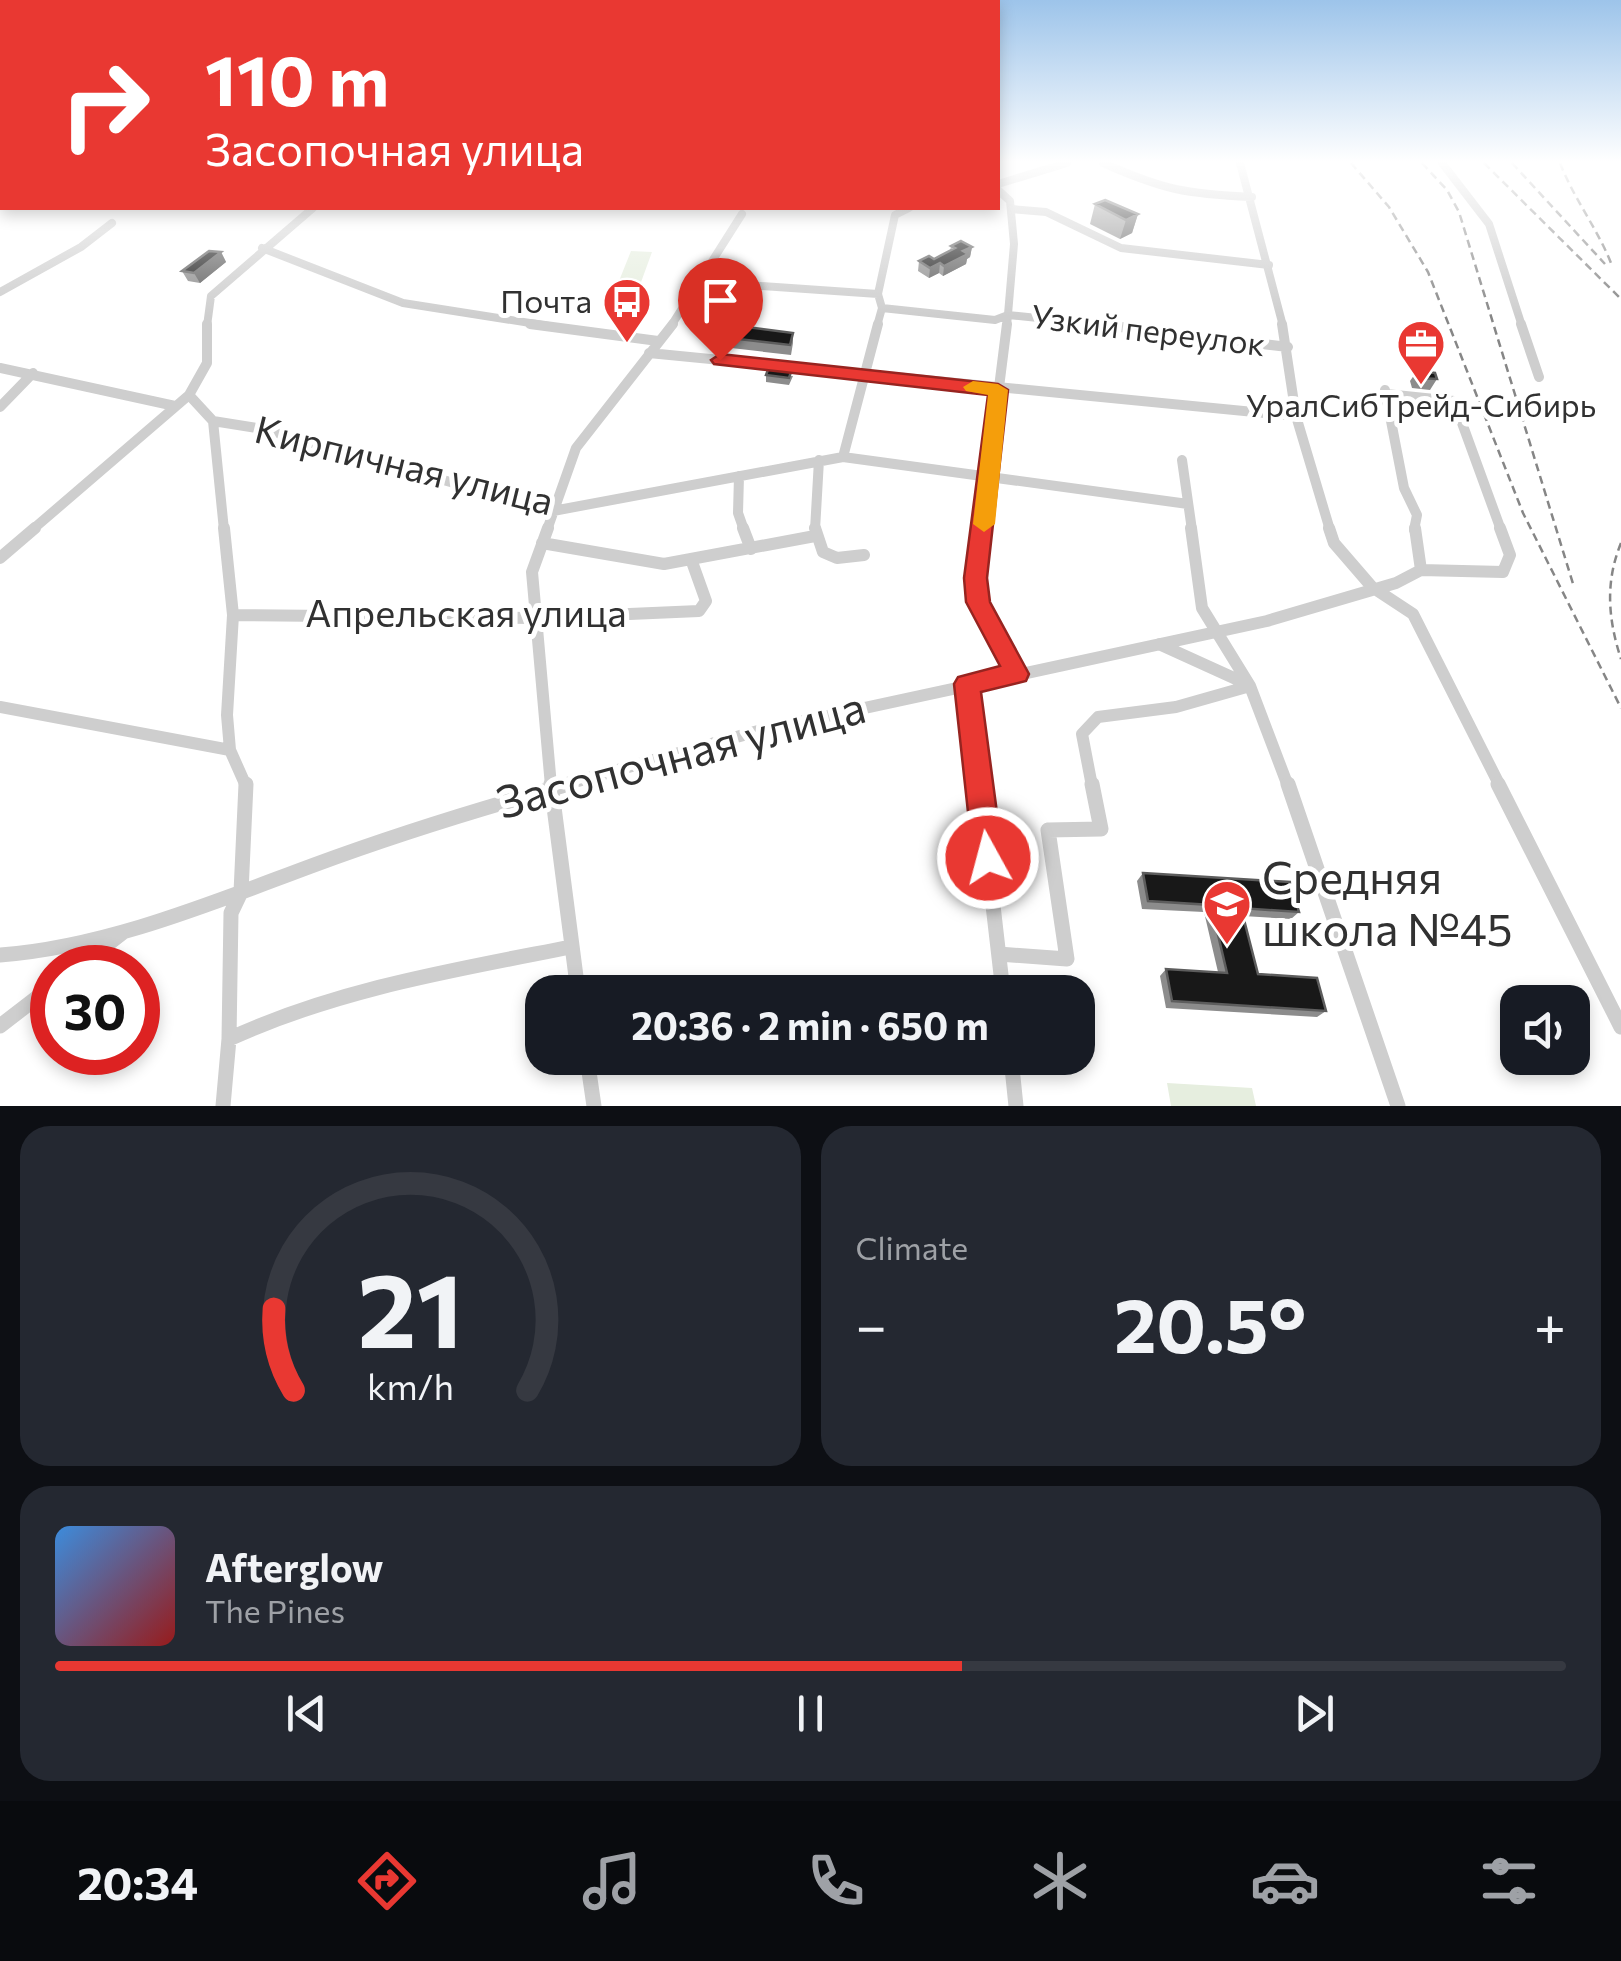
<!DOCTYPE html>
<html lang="en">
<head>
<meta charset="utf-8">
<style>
  body { margin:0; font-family:Commissioner,sans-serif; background:#242831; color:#f1f3f6; height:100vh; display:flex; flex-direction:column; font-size:38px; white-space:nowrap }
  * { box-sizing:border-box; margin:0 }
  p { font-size:32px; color:#9ea1a6 }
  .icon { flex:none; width:55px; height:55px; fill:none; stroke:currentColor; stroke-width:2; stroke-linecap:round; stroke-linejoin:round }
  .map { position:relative; height:1106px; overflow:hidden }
  .sheet { display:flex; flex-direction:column; gap:20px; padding:20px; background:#0d0f14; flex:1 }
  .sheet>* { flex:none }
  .guide { position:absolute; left:0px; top:0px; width:1000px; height:210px; box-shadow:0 5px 15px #0003; background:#e93832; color:#fff; overflow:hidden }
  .controls { position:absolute; left:1500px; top:985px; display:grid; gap:20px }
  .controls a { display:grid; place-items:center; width:90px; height:90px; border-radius:20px; background:#171b24; box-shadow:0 5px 15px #0003; font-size:50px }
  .speed { position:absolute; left:30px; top:945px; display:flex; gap:20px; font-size:50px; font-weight:700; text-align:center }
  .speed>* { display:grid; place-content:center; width:130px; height:130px; border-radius:50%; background:#171b24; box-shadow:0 5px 15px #0003; line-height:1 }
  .speed .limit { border:15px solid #d22; background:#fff; color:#111 }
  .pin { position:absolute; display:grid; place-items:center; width:85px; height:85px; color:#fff; margin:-102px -42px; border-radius:50% 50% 50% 0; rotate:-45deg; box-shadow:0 0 10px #0007 }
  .pin .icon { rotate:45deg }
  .me { position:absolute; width:110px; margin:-55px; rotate:353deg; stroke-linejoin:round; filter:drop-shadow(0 0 8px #0008) }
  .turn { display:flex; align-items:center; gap:35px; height:210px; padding:0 40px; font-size:45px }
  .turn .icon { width:130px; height:130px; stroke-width:2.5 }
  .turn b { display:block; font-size:70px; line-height:85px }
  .big { font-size:75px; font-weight:700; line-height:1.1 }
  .sheet .card { flex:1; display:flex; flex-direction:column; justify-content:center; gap:15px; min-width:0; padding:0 35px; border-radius:30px; background:#242831 }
  .sheet .dial { align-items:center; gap:0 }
  .dial svg { height:260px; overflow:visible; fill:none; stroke:#363941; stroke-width:7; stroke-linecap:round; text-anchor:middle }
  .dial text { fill:#f1f3f6; stroke:none }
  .song { display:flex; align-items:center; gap:30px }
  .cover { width:120px; height:120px; border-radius:15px; background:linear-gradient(135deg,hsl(210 70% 55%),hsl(0 70% 35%)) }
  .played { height:10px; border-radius:5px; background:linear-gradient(90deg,#e93832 60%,#363941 60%) }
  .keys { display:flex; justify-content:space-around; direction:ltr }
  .heat { display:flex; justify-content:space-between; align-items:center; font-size:55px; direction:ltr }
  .sheet .tiles { flex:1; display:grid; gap:20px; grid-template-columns:1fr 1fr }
  .card:last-child { grid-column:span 2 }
  .trip { position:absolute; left:525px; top:975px; width:570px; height:100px; border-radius:30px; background:#171b24; box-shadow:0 5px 15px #0003; font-weight:700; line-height:100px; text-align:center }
  .tabs { display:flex; height:160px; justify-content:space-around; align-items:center; background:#090b0e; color:#9ea1a6 }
  .tabs .icon { width:70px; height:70px }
  .tabs .current { color:#e93832 }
  .tabs b { font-size:45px; color:#f1f3f6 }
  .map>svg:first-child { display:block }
</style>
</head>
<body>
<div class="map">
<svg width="1621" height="1106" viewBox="0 0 1621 1106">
  <rect width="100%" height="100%" fill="#fff"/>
  <path fill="#e6eedf" d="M631 251 652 252 632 307 609 306Z
    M1167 1083 1252 1088 1256 1106H1171Z"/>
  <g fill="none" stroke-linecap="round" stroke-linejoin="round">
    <path stroke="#cecece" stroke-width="8" d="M1103 163C1164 190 1186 194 1252 197
      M1240 163 1283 326
      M1442 163 1489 224 1522 326
      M998 184 1067 163
      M998 190 1010 201 1014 244 1007 326
      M1011 209 1046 212 1121 248 1269 265
      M262 248 403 303 549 326
      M703 282 878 294
      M0 292 81 247 112 223
      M882 308 995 320 1008 315 1116 326
      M207 326 211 296 313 208
      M671 326 742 214
      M877 326 882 308 878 294 895 215 909 208"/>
    <path stroke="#cecece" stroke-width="10" d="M530 324 658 341
      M1095 324 1288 347
      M1282 324 1296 416 1330 530
      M1521 324 1539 377
      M649 353 1296 416
      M0 368 175 406
      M1385 390 1404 488 1417 515 1414 530
      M1386 394 1454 401 1501 530
      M189 395 213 421 224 530
      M0 407 33 373
      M213 421 263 429 553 511 843 457 1188 504
      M843 457 878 324
      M1182 460 1192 530
      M739 476 738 513 744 530
      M32 530 189 395 207 363V324
      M547 530 576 448 673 324
      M815 530 819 460
      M981 530 1007 324"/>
    <path stroke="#cecece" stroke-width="12" d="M224 528 233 615 227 715 230 750 246 786
      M548 528 532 572 551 786
      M743 528 751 549
      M815 528 823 552 837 558 864 555
      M981 528 975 578 978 602 1017 674
      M1191 528 1202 608 1250 686 1288 786
      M1329 528 1334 543 1372 587 1413 614 1500 786
      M1415 528 1421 570
      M542 543 664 564 815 536
      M0 558 35 528
      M233 615 537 618 699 611 706 601 691 559
      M1159 644 1247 684
      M967 684 979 786
      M0 707 230 750
      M560 786 758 731 1267 621 1396 583 1421 570 1503 572 1510 555 1500 528
      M1092 786 1082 734 1098 717 1176 707 1250 686"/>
    <path stroke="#cecece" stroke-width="15" d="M551 784 578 992
      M979 784 1003 992
      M1288 784 1398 1106
      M1498 784 1621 1027
      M999 954 1067 959 1048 830 1101 829 1092 784
      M0 955C107 947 214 902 314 865 398 834 482 808 569 784
      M77 968 122 933
      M0 1026 52 986
      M229 1039C338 989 454 970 571 947
      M587 1058 594 1106
      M1011 1058 1016 1106
      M223 1106 229 1039 231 913 241 892 246 784"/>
    <path stroke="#868686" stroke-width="2.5" stroke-dasharray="8 5" stroke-linecap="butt" d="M1351 163 1389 207 1428 272 1523 513 1621 708
      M1422 163 1447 190 1459 212 1574 587
      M1484 163 1621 299
      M1512 163 1605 264
      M1560 163C1574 199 1597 228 1611 263
      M1621 543C1605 582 1608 619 1621 659"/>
  </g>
  <path fill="#8c8c8c" d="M1095 204 1138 214 1132 233 1120 239 1090 224Z
    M951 246 972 247 970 257 967 259 966 264 943 276 939 273 929 278 918 271 919 261 934 259 950 251Z
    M221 252 226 262 200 283 188 281 182 271Z
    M793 333V343L791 355 705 345 704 335Z
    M1417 371 1437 379 1430 390 1412 388 1410 381Z
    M766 375 793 376 789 385 766 382Z
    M1143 873 1299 912 1291 919 1243 916 1258 974 1326 1011 1317 1017 1166 1008 1160 976 1166 969 1218 972 1204 912 1142 909 1137 881Z"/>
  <path fill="#5d5d5d" d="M1138 214 1132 233 1120 239 1126 220Z
    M972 247 970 257 967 259 966 264 943 276 944 266 963 251Z
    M221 252 226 262 200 283 194 273Z
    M940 263 939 273 929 278 930 268Z"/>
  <path fill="#181818" stroke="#5d5d5d" stroke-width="2.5" d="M1105 200 1138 214 1126 220 1095 204Z
    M961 241 972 247 963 251 968 254 944 266 940 263 930 268 919 261 929 256 934 259 955 248 951 246Z
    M209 251 221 252 194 273 182 271Z
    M709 322 793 333 790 345 704 335Z
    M769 367 792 369 789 378 766 375Z
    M1417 371 1435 373 1437 379 1419 378Z
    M1143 873 1290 882 1299 912 1241 908 1258 974 1317 978 1326 1011 1172 1001 1166 969 1227 973 1211 905 1148 901Z"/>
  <linearGradient id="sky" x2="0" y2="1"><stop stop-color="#9dc4ea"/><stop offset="0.51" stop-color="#fff"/><stop offset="1" stop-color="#fff" stop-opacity="0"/></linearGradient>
  <rect width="1621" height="317" fill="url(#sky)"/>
  <path fill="#e93832" stroke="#972420" stroke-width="2.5" d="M720 354 998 384 1008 390 987 578 990 602 1029 674 1026 681 981 692 1003 858 999 868 988 873 978 868 973 858 954 684 958 677 1000 666 966 602 964 578 988 395 714 364 711 360Z"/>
  <path fill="#f59e0b" d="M973 381 998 384 1008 390 995 524 984 532 973 524 988 395 966 391 963 387Z"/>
  <defs>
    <g id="bus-pin" transform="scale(2.5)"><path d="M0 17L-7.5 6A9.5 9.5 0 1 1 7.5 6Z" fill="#e93832" stroke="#fff"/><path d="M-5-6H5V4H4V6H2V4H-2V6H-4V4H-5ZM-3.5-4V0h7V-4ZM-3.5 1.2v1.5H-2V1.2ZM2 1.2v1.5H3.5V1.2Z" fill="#fff"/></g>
    <g id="office-pin" transform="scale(2.5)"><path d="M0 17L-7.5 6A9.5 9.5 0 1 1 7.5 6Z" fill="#e93832" stroke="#fff"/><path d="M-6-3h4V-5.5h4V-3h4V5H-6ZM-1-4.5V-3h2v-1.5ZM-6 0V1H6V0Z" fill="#fff"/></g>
    <g id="school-pin" transform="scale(2.5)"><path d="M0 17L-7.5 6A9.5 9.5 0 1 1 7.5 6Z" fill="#e93832" stroke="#fff"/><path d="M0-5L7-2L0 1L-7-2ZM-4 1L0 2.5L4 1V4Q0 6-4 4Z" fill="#fff"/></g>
  </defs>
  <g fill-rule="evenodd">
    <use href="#bus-pin" x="627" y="302"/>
    <use href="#office-pin" x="1421" y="344"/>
    <use href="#school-pin" x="1227" y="904"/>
  </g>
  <g text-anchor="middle" stroke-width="10" stroke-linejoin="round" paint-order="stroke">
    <g font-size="32" fill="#313131" stroke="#fff" text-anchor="end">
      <text x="592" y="313">Почта</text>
      <text x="1421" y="417" text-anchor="middle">УралСибТрейд-Сибирь</text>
    </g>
    <g font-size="32" fill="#313131" stroke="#fff">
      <text transform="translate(1148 331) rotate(7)" y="11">Узкий переулок</text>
    </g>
    <g font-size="38" fill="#313131" stroke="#fff">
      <text transform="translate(404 466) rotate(14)" y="13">Кирпичная улица</text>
      <text x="466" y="627">Апрельская улица</text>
    </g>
    <g font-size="45" fill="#313131" stroke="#fff">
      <text transform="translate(681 755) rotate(-15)" y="16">Засопочная улица</text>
    </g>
    <g font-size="45" fill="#313131" stroke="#fff" text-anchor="start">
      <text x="1262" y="894">Средняя<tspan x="1262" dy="52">школа №45</tspan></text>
    </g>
  </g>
</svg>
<div class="controls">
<a><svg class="icon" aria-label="sound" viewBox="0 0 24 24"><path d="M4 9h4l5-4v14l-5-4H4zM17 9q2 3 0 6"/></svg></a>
</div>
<div class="speed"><div class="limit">30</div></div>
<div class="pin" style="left:720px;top:360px;background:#d93025"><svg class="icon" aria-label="arrive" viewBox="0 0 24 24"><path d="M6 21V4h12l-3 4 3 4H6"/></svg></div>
<svg class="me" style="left:988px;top:858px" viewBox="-20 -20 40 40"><circle r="17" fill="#e93832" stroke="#fff" stroke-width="3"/><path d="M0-11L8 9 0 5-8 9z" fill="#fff"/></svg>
<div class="trip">20:36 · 2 min · 650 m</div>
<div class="guide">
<div class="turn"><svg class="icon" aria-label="right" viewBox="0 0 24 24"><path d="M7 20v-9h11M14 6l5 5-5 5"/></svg><div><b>110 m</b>Засопочная улица</div></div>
</div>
</div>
<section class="sheet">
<div class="tiles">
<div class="card dial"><svg viewBox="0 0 100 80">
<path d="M14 69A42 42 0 1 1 86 69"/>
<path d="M14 69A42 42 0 0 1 8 44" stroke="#e93832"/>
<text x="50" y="56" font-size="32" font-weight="700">21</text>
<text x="50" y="72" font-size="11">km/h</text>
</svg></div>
<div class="card"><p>Climate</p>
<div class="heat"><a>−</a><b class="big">20.5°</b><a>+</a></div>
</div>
<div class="card">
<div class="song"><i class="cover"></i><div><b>Afterglow</b><p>The Pines</p></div></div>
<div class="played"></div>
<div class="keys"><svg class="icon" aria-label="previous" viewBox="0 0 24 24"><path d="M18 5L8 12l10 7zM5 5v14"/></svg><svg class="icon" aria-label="pause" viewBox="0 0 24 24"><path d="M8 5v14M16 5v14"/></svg><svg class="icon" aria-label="next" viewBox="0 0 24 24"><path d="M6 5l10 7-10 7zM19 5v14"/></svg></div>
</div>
</div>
</section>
<nav class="tabs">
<b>20:34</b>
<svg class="icon current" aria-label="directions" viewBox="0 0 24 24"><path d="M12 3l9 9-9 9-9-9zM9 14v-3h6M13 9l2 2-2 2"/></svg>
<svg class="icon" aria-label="music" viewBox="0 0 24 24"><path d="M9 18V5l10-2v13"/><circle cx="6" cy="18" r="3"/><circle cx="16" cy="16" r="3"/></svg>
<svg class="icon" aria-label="phone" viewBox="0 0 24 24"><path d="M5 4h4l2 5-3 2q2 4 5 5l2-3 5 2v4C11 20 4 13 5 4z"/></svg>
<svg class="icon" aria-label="climate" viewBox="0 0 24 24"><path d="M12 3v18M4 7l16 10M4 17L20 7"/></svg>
<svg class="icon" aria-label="car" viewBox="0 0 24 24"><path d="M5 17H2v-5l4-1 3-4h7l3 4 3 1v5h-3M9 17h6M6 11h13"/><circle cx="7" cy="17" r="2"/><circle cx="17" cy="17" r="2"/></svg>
<svg class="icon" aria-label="filters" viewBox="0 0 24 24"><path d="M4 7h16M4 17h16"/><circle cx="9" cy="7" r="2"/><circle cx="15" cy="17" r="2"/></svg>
</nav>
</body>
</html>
